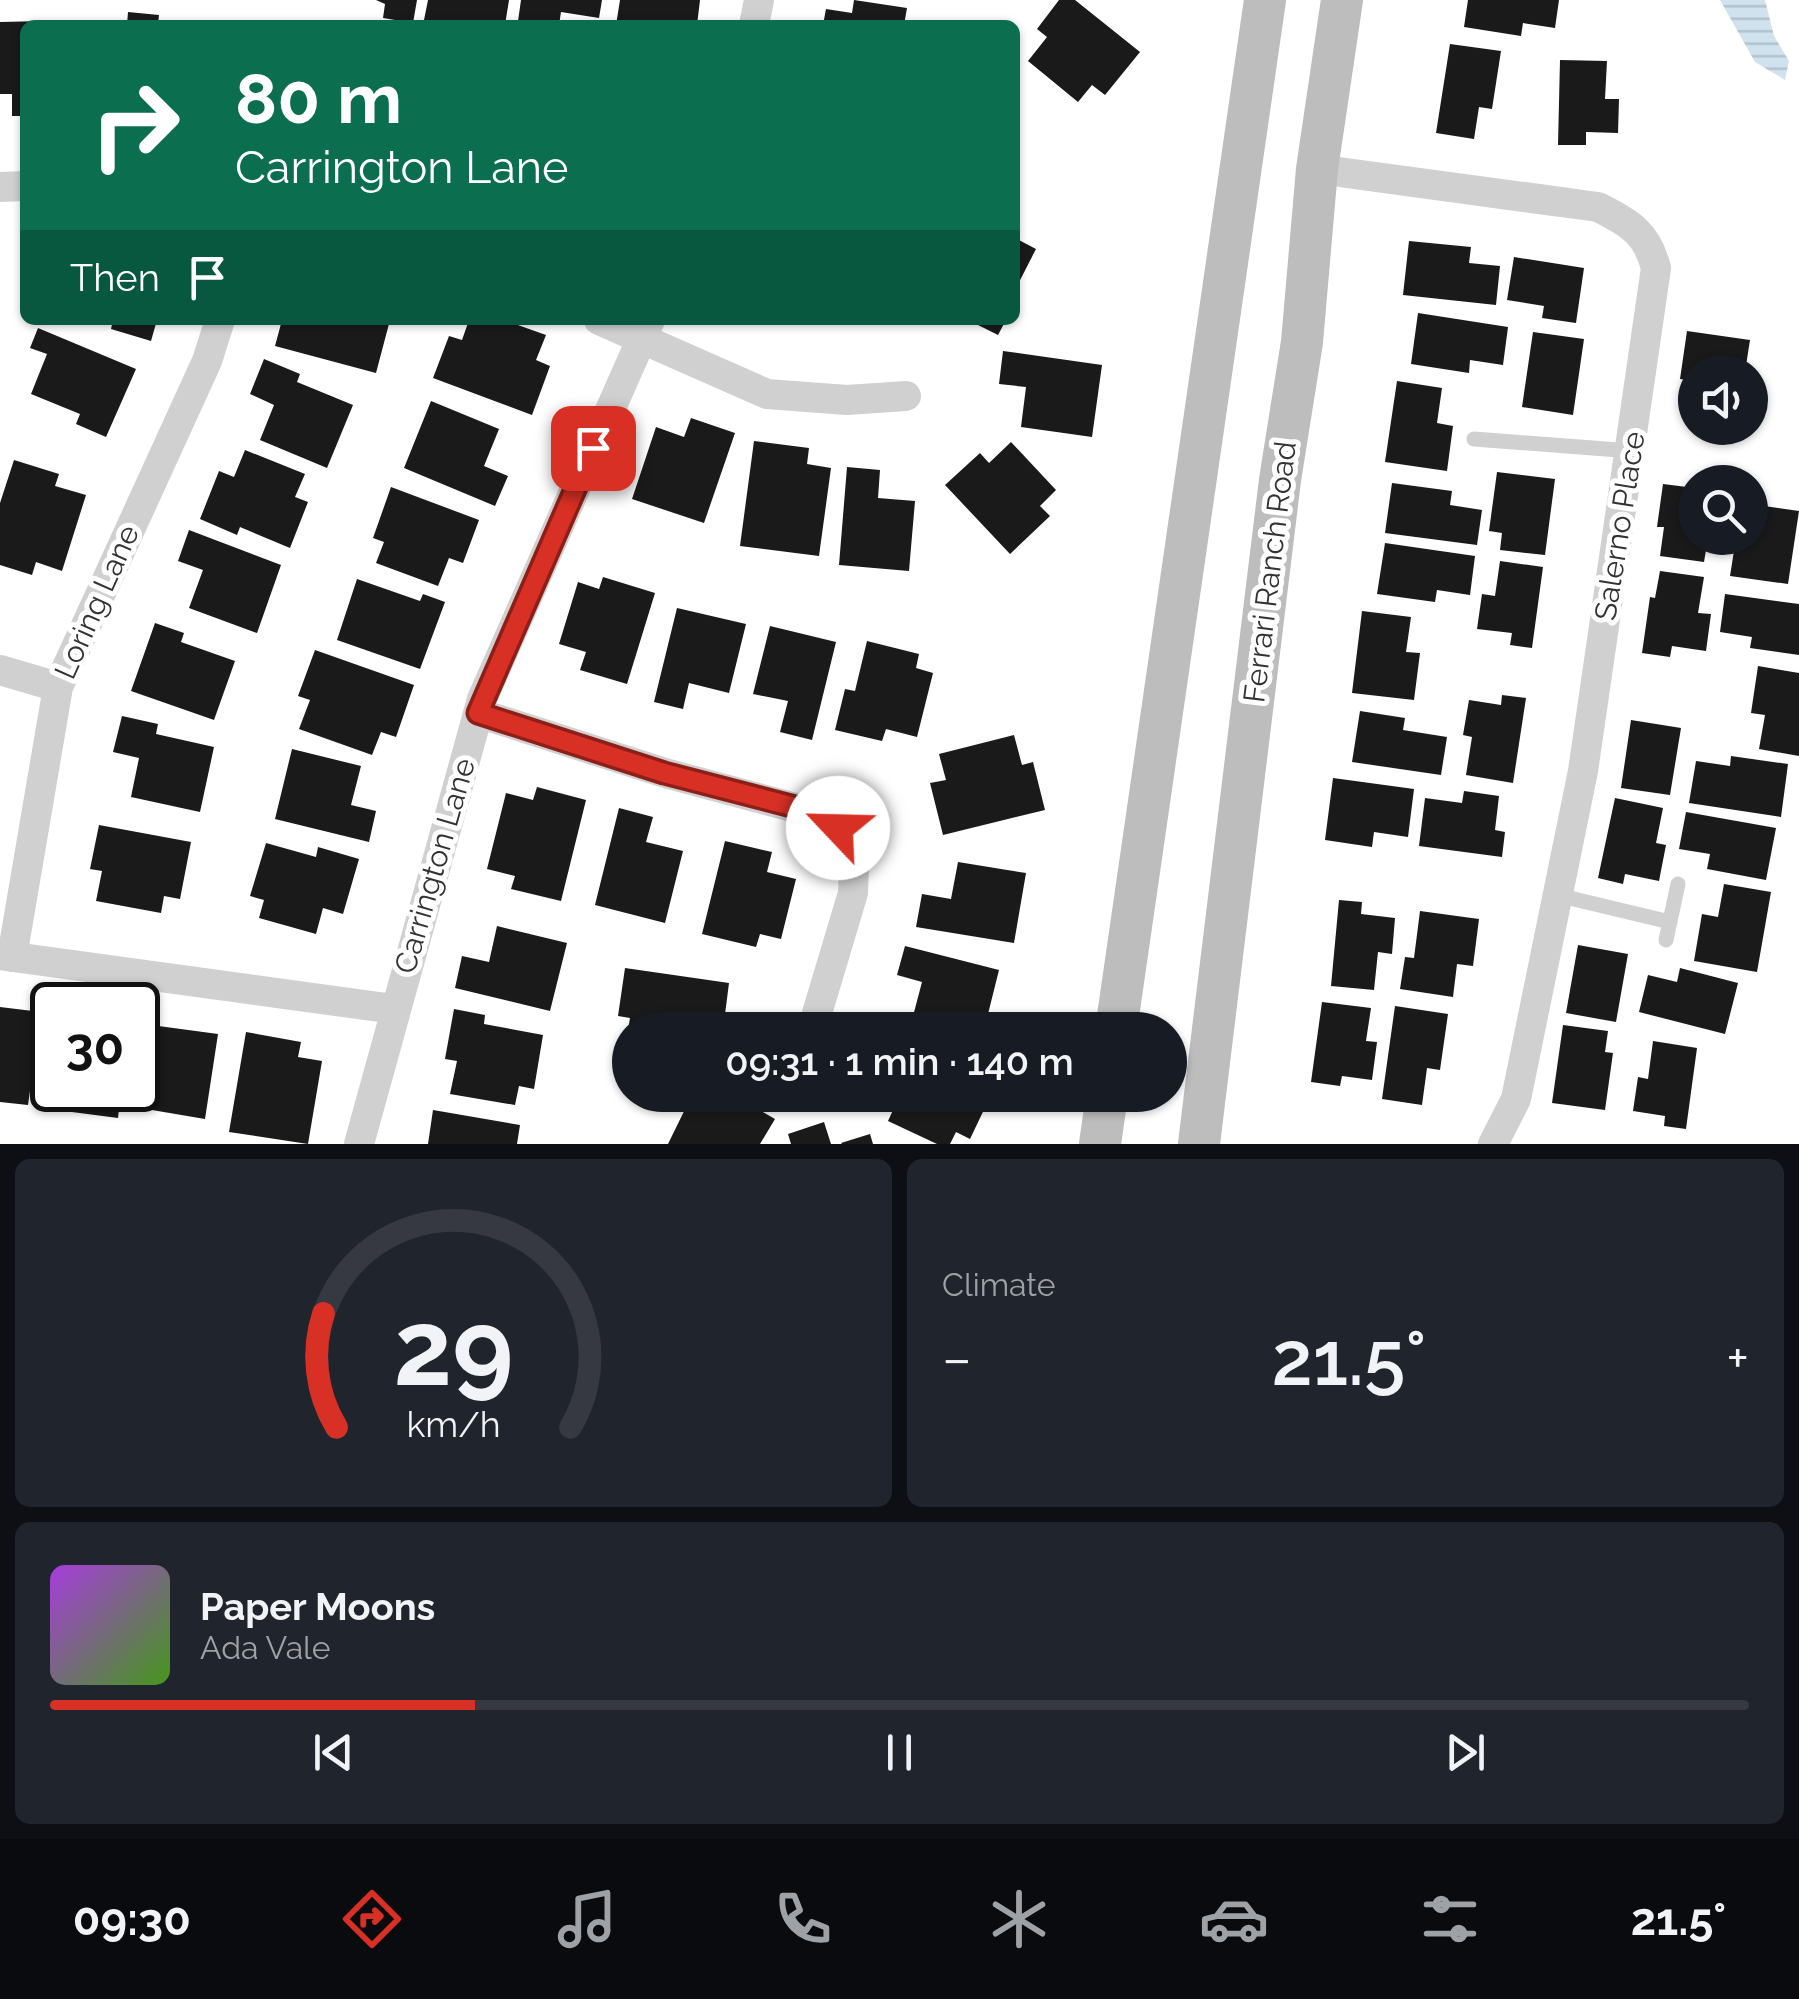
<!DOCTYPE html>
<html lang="en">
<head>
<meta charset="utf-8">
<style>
  body { margin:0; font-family:Raleway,sans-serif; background:#20242c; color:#f1f3f6; height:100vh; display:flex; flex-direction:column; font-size:38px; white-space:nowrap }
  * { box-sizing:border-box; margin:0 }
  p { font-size:32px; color:#9ea1a6 }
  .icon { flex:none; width:55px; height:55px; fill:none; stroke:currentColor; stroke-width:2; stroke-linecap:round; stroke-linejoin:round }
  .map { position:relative; height:1144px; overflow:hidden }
  .drawer { display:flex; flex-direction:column; gap:15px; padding:15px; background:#0d0f14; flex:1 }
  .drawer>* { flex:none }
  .banner { position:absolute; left:20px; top:20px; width:1000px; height:305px; border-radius:15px; box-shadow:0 2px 8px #0004; background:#0b6e4f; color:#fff; overflow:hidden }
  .fabs { position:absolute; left:1678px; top:355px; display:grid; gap:20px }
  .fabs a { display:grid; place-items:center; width:90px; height:90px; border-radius:50%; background:#171b24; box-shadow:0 2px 8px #0004; font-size:50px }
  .speed { position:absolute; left:30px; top:982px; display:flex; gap:20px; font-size:50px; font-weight:700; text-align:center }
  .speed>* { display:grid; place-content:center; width:130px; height:130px; border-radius:50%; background:#171b24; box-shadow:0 2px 8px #0004; line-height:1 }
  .speed .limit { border:5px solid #111; border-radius:15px; background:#fff; color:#111 }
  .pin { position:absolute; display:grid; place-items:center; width:85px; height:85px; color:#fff; margin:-42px; border-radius:20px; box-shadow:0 5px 15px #0006 }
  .me { position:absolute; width:110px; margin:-55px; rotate:294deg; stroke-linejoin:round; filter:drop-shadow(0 0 8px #0008) }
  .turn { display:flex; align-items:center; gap:35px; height:210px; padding:0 50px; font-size:45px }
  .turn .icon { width:130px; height:130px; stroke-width:2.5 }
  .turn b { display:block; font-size:70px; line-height:85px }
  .then { display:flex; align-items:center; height:95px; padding:0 50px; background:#0003; gap:20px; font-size:38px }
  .big { font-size:75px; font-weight:600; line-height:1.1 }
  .drawer .tile { flex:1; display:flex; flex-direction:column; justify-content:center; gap:15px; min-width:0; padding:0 35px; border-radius:15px; background:#20242c }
  .drawer .dial { align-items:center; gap:0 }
  .dial svg { height:260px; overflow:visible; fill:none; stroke:#363941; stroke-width:7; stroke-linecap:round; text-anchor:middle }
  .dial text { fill:#f1f3f6; stroke:none }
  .song { display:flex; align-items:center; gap:30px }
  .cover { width:120px; height:120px; border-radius:15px; background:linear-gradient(135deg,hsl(280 70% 55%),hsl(100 70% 35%)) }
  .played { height:10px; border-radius:5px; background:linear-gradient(90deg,#d93025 25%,#363941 25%) }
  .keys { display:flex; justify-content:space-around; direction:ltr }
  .heat { display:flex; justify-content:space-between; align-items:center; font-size:55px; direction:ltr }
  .drawer .tiles { flex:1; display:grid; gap:15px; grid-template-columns:1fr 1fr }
  .tile:last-child { grid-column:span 2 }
  .trip { position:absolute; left:612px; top:1012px; width:575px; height:100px; border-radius:50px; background:#171b24; box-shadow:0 2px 8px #0004; font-weight:600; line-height:100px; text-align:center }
  .tabs { display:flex; height:160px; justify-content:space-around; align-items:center; background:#090b0e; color:#9ea1a6 }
  .tabs .icon { width:70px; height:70px }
  .tabs .active { color:#d93025 }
  .tabs b { font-size:45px; color:#f1f3f6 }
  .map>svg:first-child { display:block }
</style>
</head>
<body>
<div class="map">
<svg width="1799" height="1144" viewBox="0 0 1799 1144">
  <defs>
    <pattern id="water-rules" width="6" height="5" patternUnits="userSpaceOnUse" patternTransform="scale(2.5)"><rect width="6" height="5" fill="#cfe2ee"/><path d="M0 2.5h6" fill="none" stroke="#b2c2cd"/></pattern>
  </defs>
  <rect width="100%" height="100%" fill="#fff"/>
  <path fill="url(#water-rules)" d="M1720 0H1765L1774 36 1789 61 1785 80 1755 62Z"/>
  <path fill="#1a1a1a" d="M376 0H417L413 23 383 18 385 4Z
    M428 0H509L505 25 456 20V25H423Z
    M521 0H602L599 18 561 12 559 25 518 21Z
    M620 0H700L697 25H616Z
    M854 0 907 8 904 25H823L826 9 852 13Z
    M1059 0H1075L1140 52 1105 95 1092 85 1078 102 1028 61 1047 37 1037 29Z
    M1468 0H1559L1555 28 1523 23 1521 36 1464 27Z
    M128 12 159 15 158 25H127Z
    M44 21 45 25H25V116H12V94H0V22Z
    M1450 44 1501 51 1492 109 1479 107 1474 139 1436 133Z
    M1560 60 1607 61 1605 99H1619L1618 133 1586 132V145H1558Z
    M1015 238 1036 249 1015 290Z
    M1409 241 1471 247 1469 263 1500 266 1496 305 1403 295Z
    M1514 257 1584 268 1576 323 1542 318 1544 306 1507 300Z
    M1418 313 1508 327 1503 365 1470 360 1469 373 1411 364Z
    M113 320H157L151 341 111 329Z
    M282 320H390L376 373 275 346Z
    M469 320H504L546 335 536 360 550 366 532 415 433 378 449 336 462 340Z
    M968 320H1006L998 335Z
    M38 328 136 369 106 437 76 424 80 414 31 394 47 354 30 348Z
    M1687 331 1750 340 1745 372H1695V381L1680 379Z
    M1533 332 1584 339 1573 415 1522 407Z
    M1003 351 1102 365 1092 437 1021 427 1026 387 999 384Z
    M264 359 300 374 297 382 353 405 327 468 260 440 274 405 250 394Z
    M1397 381 1442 388 1437 423 1453 426 1447 471 1385 462Z
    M431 401 499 429 484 466 508 476 495 506 404 468Z
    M691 418 735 433 704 523 632 499 656 427 684 437Z
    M754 441 809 448 807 464 831 468 819 556 740 546Z
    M1011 442 1056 490 1040 506 1050 516 1010 554 945 485 980 453 989 463Z
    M245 450 305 474 295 497 308 502 290 548 240 527 237 535 200 519 219 471 234 477Z
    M14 460 59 474 55 486 86 495 62 571 36 562 32 575 0 565V503Z
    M847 467 880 470 878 498 915 501 909 571 839 565Z
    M1497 472 1555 479 1545 555 1500 550 1502 533 1489 531Z
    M1392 483 1452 491 1450 505 1482 510 1477 545 1385 533Z
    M1663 484 1695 488V538H1708L1704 562 1660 556 1664 527H1657Z
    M391 487 479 520 463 563 449 558 438 586 376 563 384 542 373 538Z
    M1750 504 1799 511 1788 584 1730 576 1736 538H1750Z
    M189 530 281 565 257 633 189 608 203 570 178 561Z
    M1385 543 1475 556 1470 595 1437 590 1435 602 1377 594Z
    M1500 561 1543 567 1532 648 1510 645 1512 633 1477 629 1482 594 1495 596Z
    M1660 571 1704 577 1698 613 1711 614 1706 651 1672 646 1670 657 1642 653 1650 597 1655 598Z
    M603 577 655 593 627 684 580 670 586 652 559 644 578 582 599 589Z
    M357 579 420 601 423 594 445 602 420 669 337 640Z
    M1725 594 1799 604V655L1750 648 1752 637 1720 632Z
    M677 608 746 624 729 693 689 683 683 709 654 702Z
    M1362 611 1411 617 1406 652 1420 653 1414 700 1352 693Z
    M155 623 184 633 181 642 235 661 214 720 131 691Z
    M770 626 836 642 812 740 780 732 788 701 753 694Z
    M867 641 919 654 916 668 933 673 917 737 886 729 882 741 835 730 845 689 855 691Z
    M315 650 414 685 396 737 381 732 372 755 299 729 310 700 298 696Z
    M1758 666 1799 673V756L1759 749 1765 715 1751 713Z
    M1502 695 1526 698 1513 783 1466 775 1472 737 1463 735 1469 700 1501 705Z
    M1360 711 1405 718 1403 730 1447 737 1441 775 1352 762Z
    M122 716 158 724 156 734 214 747 200 812 131 797 139 758 113 752Z
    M1631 720 1681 728 1670 795 1621 788Z
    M1014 735 1022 765 1033 762 1045 810 943 835 930 783 946 780 939 754Z
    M292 749 361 766 351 805 376 811 369 842 275 819Z
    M1731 756 1788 764 1781 817 1689 803 1696 761 1730 766Z
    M1333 778 1414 789 1408 837 1374 832 1372 847 1325 840Z
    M537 787 586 800 561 901 511 889 515 876 487 869 506 793 533 800Z
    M1464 791 1499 796 1495 830 1505 832 1502 857 1419 846 1425 798 1462 803Z
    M1615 798 1663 808 1656 843 1666 845 1659 881 1625 874 1623 884 1598 878Z
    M619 808 653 817 646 842 683 851 665 923 595 905Z
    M1686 812 1776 828 1766 880 1707 869 1710 854 1679 849Z
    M99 825 191 842 180 899 164 896 161 913 96 901 102 871 90 869Z
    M725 841 772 852 767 872 796 879 781 939 760 934 756 947 702 934Z
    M266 843 316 857 318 847 359 859 343 914 323 908 316 934 259 918 264 900 250 896Z
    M958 862 1026 873 1014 943 916 927 922 894 951 899Z
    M1724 884 1771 892 1757 972 1694 961 1702 914 1718 917Z
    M1339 900 1362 902 1361 914 1395 918 1392 954 1378 952 1374 990 1331 986Z
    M1420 911 1479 919 1473 966 1457 964 1453 997 1400 989 1405 957 1414 958Z
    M497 926 567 943 550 1011 455 988 462 956 489 962Z
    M1578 945 1628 954 1616 1022 1566 1013Z
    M905 946 999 970 984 1030H949L912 1020 922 982 897 975Z
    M625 968 729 983 723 1030H628L630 1018 618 1016Z
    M1680 968 1738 983 1725 1034 1639 1012 1648 975 1677 982Z
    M1322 1002 1371 1008 1366 1041 1377 1042 1372 1080 1342 1076 1340 1086 1311 1082Z
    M1395 1006 1448 1014 1440 1070 1427 1068 1422 1105 1382 1099Z
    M0 1007 41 1012 28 1105 0 1102Z
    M454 1009 485 1015 484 1024 543 1035 534 1089 519 1086 515 1105 450 1094 457 1061 445 1059Z
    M151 1025 218 1034 205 1119 146 1109 154 1056 146 1055Z
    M1563 1025 1608 1031 1605 1052 1613 1053 1605 1110 1552 1103Z
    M246 1032 301 1042 298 1057 322 1061 308 1144 229 1132Z
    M1653 1041 1697 1048 1686 1129 1664 1126 1665 1116 1633 1111 1638 1077 1648 1079Z
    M52 1090H121L118 1118 49 1109Z
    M692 1095H703L724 1107 734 1095 775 1119 760 1144H668Z
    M900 1095H991L970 1139 956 1132 950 1144H937L888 1121Z
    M433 1110 520 1125 517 1144H428Z
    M824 1122 831 1144H791L788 1134Z
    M870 1134 873 1144H842L841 1143Z"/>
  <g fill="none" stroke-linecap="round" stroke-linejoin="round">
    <path stroke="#d0d0d0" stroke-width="15" d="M1474 439 1632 451
      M1557 895 1670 922
      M1666 940 1678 884"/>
    <path stroke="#d0d0d0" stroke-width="30" d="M754 25 759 0
      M1317 169 1598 207C1630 223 1647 233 1656 268L1583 771 1516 1099 1493 1144
      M0 187 25 186
      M599 320 767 394 847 400 906 396
      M0 670 58 687
      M478 713 665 773 822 815 855 841 853 893 812 1030
      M0 955 394 1009
      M12 957 58 687 207 361 220 320
      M359 1144 482 699 650 320"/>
    <path stroke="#bdbdbd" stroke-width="42" d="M1116 1030 1265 0
      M1100 1144 1107 1095
      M1199 1144 1280 480 1302 342 1317 169 1342 0"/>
  </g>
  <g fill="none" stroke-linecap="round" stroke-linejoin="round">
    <g stroke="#8d1f18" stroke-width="25">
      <path id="route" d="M593 448 478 713 664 773 822 814 838 828"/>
    </g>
    <use href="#route" stroke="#d93025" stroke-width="18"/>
  </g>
  <g text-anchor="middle" stroke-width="10" stroke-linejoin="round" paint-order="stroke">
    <g font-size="30" fill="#333" stroke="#fff">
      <text transform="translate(1620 526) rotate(-81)" y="10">Salerno Place</text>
      <text transform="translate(1270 572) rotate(-83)" y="10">Ferrari Ranch Road</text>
      <text transform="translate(97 602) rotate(-66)" y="10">Loring Lane</text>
      <text transform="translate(435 866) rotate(-74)" y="10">Carrington Lane</text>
    </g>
  </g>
</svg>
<div class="fabs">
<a><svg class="icon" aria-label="sound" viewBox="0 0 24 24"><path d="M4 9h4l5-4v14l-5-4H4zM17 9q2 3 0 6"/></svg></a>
<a><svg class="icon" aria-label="search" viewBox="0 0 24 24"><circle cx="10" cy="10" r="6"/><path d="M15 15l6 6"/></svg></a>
</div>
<div class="speed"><div class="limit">30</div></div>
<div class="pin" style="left:593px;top:448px;background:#d93025"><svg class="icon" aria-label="arrive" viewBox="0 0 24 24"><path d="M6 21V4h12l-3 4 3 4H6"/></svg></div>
<svg class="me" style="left:838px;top:828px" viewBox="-20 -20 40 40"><circle r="19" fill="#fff"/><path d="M0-13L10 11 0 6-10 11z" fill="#d93025"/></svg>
<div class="trip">09:31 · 1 min · 140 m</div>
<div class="banner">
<div class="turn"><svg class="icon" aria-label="right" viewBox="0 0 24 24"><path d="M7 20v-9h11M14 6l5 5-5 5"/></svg><div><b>80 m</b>Carrington Lane</div></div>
<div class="then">Then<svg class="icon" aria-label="arrive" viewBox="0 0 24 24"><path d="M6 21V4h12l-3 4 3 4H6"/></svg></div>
</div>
</div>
<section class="drawer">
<div class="tiles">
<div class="tile dial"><svg viewBox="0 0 100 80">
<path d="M14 69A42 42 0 1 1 86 69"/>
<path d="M14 69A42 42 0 0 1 10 34" stroke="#d93025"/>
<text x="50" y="56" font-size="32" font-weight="700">29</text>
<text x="50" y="72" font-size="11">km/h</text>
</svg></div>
<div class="tile"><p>Climate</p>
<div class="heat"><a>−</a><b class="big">21.5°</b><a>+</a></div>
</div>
<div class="tile">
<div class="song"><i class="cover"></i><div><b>Paper Moons</b><p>Ada Vale</p></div></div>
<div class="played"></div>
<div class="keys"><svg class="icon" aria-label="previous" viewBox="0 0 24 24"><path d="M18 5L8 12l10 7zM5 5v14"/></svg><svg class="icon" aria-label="pause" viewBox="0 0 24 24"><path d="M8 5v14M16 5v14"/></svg><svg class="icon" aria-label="next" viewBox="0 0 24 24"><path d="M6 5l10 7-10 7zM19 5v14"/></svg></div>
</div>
</div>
</section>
<nav class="tabs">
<b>09:30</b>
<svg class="icon active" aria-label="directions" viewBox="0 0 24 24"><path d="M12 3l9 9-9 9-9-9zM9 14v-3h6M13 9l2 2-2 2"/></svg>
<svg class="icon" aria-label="music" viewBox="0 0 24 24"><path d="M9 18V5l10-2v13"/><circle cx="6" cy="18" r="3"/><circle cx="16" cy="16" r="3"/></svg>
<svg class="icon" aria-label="phone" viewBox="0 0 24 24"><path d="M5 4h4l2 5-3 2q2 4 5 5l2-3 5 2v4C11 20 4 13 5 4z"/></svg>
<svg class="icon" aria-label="climate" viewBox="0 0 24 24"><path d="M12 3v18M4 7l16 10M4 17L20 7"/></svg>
<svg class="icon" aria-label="car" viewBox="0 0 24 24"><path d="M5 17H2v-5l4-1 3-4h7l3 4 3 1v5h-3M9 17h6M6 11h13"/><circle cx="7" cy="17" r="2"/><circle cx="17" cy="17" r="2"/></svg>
<svg class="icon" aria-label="filters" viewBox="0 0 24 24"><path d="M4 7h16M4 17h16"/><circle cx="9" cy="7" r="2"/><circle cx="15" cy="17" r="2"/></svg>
<b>21.5°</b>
</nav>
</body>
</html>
